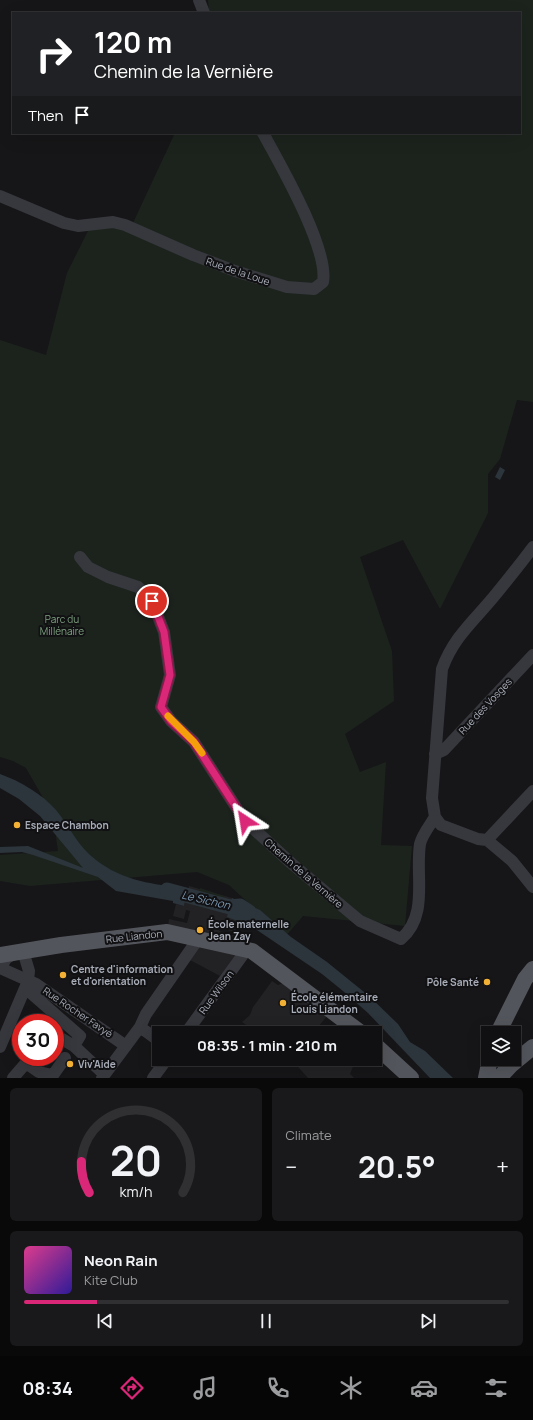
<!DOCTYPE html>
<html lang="en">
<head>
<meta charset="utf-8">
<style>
  body { margin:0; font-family:Manrope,sans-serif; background:#19191b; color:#f1f3f6; height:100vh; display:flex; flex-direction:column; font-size:15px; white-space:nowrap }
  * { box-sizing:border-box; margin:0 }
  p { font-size:13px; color:#9c9d9f }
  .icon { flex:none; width:22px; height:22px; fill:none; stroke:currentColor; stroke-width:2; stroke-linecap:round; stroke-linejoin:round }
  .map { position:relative; height:1078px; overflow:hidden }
  .side { display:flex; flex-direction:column; gap:10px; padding:10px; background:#09090a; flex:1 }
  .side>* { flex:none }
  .hud { position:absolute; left:12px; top:12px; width:509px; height:122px; border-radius:0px; box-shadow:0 4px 16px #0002,0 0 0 1px #303032; background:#202124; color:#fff; overflow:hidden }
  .tools { position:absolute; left:481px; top:1026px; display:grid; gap:8px }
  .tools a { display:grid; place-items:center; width:40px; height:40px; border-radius:0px; background:#101012; box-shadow:0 4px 16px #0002,0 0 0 1px #303032; font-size:20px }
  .speed { position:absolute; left:12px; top:1014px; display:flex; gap:8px; font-size:20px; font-weight:700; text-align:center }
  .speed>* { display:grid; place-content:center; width:52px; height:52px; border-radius:50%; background:#101012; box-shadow:0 4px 16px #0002,0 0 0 1px #303032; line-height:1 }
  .speed .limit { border:6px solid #d22; background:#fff; color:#111 }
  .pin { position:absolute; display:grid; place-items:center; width:34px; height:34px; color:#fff; margin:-17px; border:2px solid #fff; border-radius:50%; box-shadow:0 1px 4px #0007 }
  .me { position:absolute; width:44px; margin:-22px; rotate:327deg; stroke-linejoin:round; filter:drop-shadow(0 0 3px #0008) }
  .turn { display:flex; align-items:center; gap:14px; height:84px; padding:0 16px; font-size:18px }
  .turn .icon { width:52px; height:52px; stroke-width:2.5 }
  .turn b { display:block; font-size:28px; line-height:34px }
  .then { display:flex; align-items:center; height:38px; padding:0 16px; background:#0003; gap:8px; font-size:15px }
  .big { font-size:30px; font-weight:700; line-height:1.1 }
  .side .tile { flex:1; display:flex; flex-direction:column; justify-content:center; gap:6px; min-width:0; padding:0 14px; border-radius:6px; background:#19191b }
  .side .dial { align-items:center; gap:0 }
  .dial svg { height:104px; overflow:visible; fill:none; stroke:#303032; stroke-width:7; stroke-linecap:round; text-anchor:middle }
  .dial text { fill:#f1f3f6; stroke:none }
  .song { display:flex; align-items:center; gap:12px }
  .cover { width:48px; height:48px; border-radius:6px; background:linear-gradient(135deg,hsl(330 70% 55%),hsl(250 70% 35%)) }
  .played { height:4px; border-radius:2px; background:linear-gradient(90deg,#db2777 15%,#303032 15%) }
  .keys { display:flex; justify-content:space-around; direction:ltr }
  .heat { display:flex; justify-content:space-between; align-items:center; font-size:22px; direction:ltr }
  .side .tiles { flex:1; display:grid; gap:10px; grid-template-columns:1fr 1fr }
  .tile:last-child { grid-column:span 2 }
  .trip { position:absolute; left:152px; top:1026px; width:230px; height:40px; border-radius:0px; background:#101012; box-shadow:0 4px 16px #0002,0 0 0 1px #303032; font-weight:700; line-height:40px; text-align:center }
  .tab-bar { display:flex; height:64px; justify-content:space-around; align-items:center; background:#060607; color:#9c9d9f }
  .tab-bar .icon { width:28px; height:28px }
  .tab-bar .active { color:#db2777 }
  .tab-bar b { font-size:18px; color:#f1f3f6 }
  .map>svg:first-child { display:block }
</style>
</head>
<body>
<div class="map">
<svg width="533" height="1078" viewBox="0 0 533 1078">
  <rect width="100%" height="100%" fill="#161618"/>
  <path fill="#222225" d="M189 886 232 898 228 917 238 920 235 932 220 928 219 931 237 936 233 943 235 956 220 976 190 960 188 932 168 926 169 919 187 923 190 911 186 910 184 919 173 916 176 904 184 906Z
    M272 981 278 985 283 983 327 1016 318 1027 325 1033H278L271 1027 266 1033H258L242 1022 250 1015 253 1007Z
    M291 1059H352L355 1062 350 1074 354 1078H308Z"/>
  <path fill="#1c231d" d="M208 0H533V402L517 400 500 459 488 474V513L440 609 403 540 360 557 392 651 394 701 345 734 360 772 386 762 381 845 412 846 405 926 303 916 285 937 229 885 197 872 30 886 0 881V855L58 851 53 815 26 768 13 761 0 757V340L46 355 67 273 93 221 133 223 175 133H520V13H209Z
    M200 888 224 896 219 911 195 906Z"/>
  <path fill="#2c353c" d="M500 467 505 470 500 480 495 477Z
    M0 774C20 781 42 794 56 810 70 827 78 847 96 860 123 881 155 885 188 888L184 906 173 903V901L116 891 98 877 33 855 22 852 0 853V847L28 846 83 868 40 816 19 799 0 788Z
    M232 898 260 910 291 937 327 962 369 996 398 1024 410 1042 425 1051 453 1078H430L368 1013 343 991 322 974 251 926 227 917Z"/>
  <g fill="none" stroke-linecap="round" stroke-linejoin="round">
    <path stroke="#2c353c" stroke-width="15" d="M167 890 230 907 240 906 249 912"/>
    <path stroke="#37383d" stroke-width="12" d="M199 0 204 13
      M0 196 64 223 78 226 113 222 125 225 193 255 235 271 287 287 314 289 323 282C329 249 280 164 263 133
      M533 547C521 563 509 578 496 594 475 620 454 636 442 669L432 798 435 817 441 825 478 839 487 840 512 861 533 887
      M80 557 88 567 108 577 138 587 152 601 164 632 170 675 161 707 171 721 194 742 245 821 291 863 360 921 401 939C429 915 415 876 420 844 422 835 430 825 435 817
      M435 754 444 750 533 655
      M487 840 533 791
      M0 968 36 984 126 1046
      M3 969C2 956 13 955 23 951L29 971 28 981 32 994 80 1036 74 1046 104 1074
      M140 1027 159 1041
      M186 1033 242 956 243 949
      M55 1035 74 1046
      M0 1047 28 981
      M13 1078 26 1063 39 1072 52 1075
      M51 1078 65 1058
      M102 1078 140 1027 146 1014 198 939
      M153 1078 167 1059"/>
    <path stroke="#53555c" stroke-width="16" d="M0 955 61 945 167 932 252 951 361 1033
      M498 1033 525 979 533 969
      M375 1045 411 1078
      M486 1078 490 1059
      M499 1078 511 1065 533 1047"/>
  </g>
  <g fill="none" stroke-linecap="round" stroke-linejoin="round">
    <g stroke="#8e194d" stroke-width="10">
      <path id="route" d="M152 601 164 632 170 675 161 707 171 721 194 742 245 821"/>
    </g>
    <use href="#route" stroke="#db2777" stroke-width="7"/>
    <path stroke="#f59e0b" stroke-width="7" d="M168 716 194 742 202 753"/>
  </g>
  <g fill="#f2b134" stroke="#111113" stroke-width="1.5">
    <circle cx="17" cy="825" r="4"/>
    <circle cx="200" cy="930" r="4"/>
    <circle cx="63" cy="975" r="4"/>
    <circle cx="487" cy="982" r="4"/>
    <circle cx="283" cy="1003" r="4"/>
    <circle cx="70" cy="1064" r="4"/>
  </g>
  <g text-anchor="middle" stroke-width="4" stroke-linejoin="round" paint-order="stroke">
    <g font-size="10" fill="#a8adb8" stroke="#111113">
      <text transform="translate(238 271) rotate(19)" y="4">Rue de la Loue</text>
      <text transform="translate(485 706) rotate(-47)" y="4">Rue des Vosges</text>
      <text transform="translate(304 873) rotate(41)" y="4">Chemin de la Vernière</text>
      <text transform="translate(134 936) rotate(-6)" y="4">Rue Liandon</text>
      <text transform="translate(216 992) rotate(-54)" y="4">Rue Wilson</text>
      <text transform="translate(78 1012) rotate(34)" y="4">Rue Rocher Favyé</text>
    </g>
    <g font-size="10" fill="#7fa381" stroke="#111113">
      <text x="62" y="623">Parc du<tspan x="62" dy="12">Millénaire</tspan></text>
    </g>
    <g font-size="10" font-weight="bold" fill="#a8adb8" stroke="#111113" text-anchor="start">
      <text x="25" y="829">Espace Chambon</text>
      <text x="208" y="928">École maternelle<tspan x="208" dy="12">Jean Zay</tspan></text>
      <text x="71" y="973">Centre d'information<tspan x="71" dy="12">et d'orientation</tspan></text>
      <text x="479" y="986" text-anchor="end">Pôle Santé</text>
      <text x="291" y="1001">École élémentaire<tspan x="291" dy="12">Louis Liandon</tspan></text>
      <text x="78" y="1068">Viv'Aide</text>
    </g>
    <g font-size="11" font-style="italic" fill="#7f9bb3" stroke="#111113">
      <text transform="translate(206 900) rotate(13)" y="4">Le Sichon</text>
    </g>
  </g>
</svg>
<div class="tools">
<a><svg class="icon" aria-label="layers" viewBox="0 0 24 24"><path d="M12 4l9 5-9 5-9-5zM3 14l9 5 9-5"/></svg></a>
</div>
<div class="speed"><div class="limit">30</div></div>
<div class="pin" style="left:152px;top:601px;background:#d93025"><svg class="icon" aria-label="arrive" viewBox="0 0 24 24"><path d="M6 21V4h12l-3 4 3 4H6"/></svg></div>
<svg class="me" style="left:245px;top:821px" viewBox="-20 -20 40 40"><path d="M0-17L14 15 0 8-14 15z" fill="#db2777" stroke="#fff" stroke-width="4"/></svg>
<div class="trip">08:35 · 1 min · 210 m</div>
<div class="hud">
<div class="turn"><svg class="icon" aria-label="right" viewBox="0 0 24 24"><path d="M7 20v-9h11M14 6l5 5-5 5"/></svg><div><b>120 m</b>Chemin de la Vernière</div></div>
<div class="then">Then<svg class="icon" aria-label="arrive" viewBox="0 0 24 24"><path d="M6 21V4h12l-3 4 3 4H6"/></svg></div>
</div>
</div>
<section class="side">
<div class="tiles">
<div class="tile dial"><svg viewBox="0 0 100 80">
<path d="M14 69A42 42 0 1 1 86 69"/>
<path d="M14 69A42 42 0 0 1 8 45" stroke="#db2777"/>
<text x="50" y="56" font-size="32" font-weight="700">20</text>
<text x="50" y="72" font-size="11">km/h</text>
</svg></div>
<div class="tile"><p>Climate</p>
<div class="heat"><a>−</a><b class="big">20.5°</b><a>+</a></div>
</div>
<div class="tile">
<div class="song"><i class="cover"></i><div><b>Neon Rain</b><p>Kite Club</p></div></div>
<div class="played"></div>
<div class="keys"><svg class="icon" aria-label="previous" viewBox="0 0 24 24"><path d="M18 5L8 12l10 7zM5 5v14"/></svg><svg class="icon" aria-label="pause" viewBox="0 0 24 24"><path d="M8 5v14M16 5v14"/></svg><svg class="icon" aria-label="next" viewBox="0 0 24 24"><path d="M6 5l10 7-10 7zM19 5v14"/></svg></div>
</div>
</div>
</section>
<nav class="tab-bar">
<b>08:34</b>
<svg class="icon active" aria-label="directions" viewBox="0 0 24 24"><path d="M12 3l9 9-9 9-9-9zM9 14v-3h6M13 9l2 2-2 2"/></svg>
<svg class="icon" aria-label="music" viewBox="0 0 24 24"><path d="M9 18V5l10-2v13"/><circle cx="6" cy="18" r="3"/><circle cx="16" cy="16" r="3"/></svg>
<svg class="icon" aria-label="phone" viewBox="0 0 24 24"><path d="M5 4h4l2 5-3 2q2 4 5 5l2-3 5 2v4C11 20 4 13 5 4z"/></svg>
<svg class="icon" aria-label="climate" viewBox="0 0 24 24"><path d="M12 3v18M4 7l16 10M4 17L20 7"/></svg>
<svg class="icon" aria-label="car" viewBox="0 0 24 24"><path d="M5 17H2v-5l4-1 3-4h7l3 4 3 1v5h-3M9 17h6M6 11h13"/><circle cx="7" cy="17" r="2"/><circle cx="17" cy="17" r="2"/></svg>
<svg class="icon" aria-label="filters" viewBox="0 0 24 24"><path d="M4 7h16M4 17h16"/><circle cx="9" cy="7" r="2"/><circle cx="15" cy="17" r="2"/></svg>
</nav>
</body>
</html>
